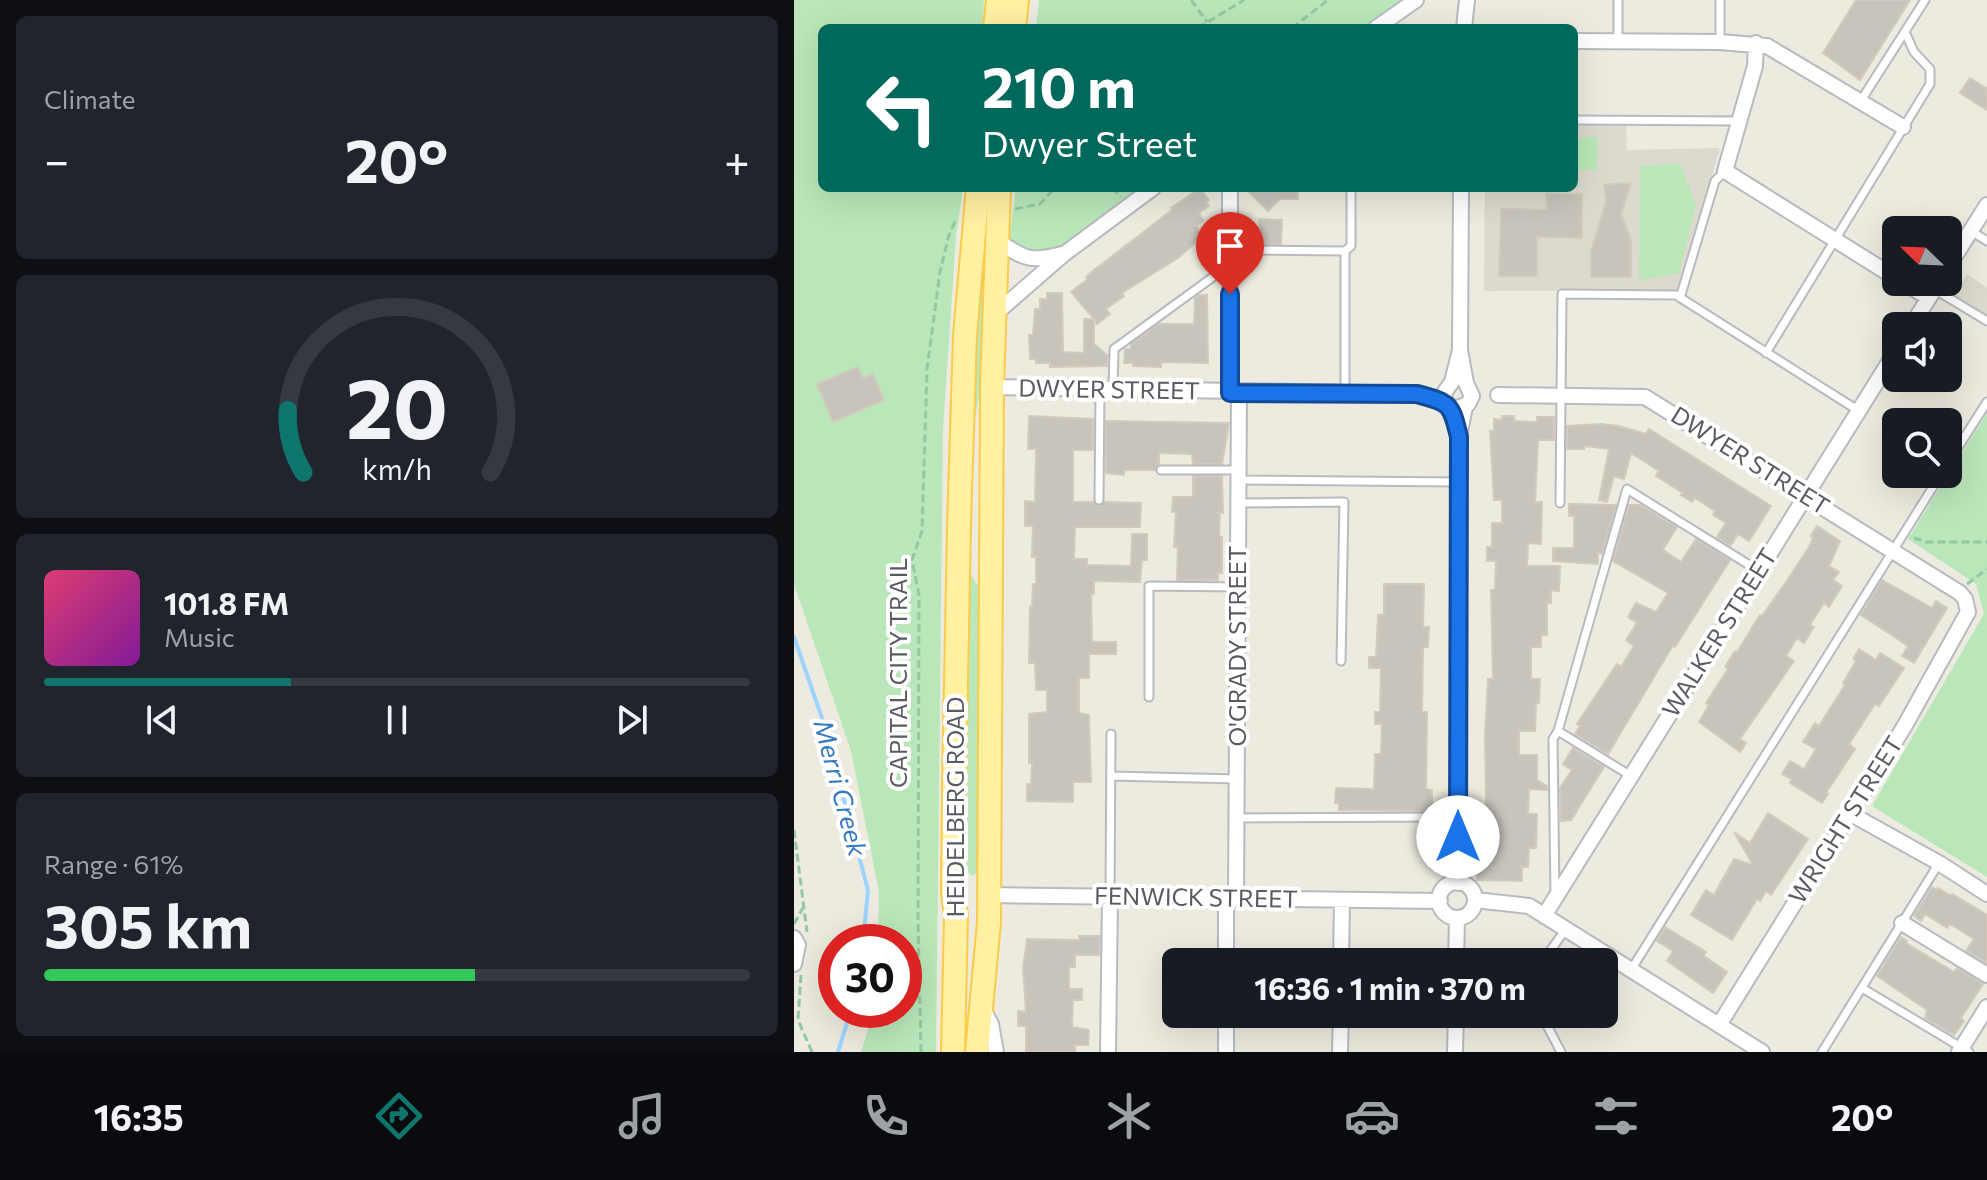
<!DOCTYPE html>
<html lang="en">
<head>
<meta charset="utf-8">
<style>
  body { margin:0; font-family:Commissioner,sans-serif; background:#20242c; color:#f1f3f6; height:100vh; display:flex; flex-direction:column; font-size:30px; white-space:nowrap }
  * { box-sizing:border-box; margin:0 }
  p { font-size:26px; color:#9ea1a6 }
  .icon { flex:none; width:44px; height:44px; fill:none; stroke:currentColor; stroke-width:2; stroke-linecap:round; stroke-linejoin:round }
  .map { position:relative; flex:1; overflow:hidden }
  .side { display:flex; flex-direction:column; gap:16px; padding:16px; background:#0d0f14; width:794px }
  .side>* { flex:none }
  .hud { position:absolute; left:24px; top:24px; width:760px; height:168px; border-radius:12px; box-shadow:0 8px 32px #0002; background:#00695c; color:#fff; overflow:hidden }
  .needle { width:52px; rotate:293deg }
  .fabs { position:absolute; left:1088px; top:216px; display:grid; gap:16px }
  .fabs a { display:grid; place-items:center; width:80px; height:80px; border-radius:12px; background:#171b24; box-shadow:0 8px 32px #0002; font-size:40px }
  .speed { position:absolute; left:24px; top:924px; display:flex; gap:16px; font-size:40px; font-weight:700; text-align:center }
  .speed>* { display:grid; place-content:center; width:104px; height:104px; border-radius:50%; background:#171b24; box-shadow:0 8px 32px #0002; line-height:1 }
  .speed .limit { border:12px solid #d22; background:#fff; color:#111 }
  .pin { position:absolute; display:grid; place-items:center; width:68px; height:68px; color:#fff; margin:-82px -34px; border-radius:50% 50% 50% 0; rotate:-45deg; box-shadow:0 0 8px #0007 }
  .pin .icon { rotate:45deg }
  .me { position:absolute; width:88px; margin:-44px; rotate:0deg; stroke-linejoin:round; filter:drop-shadow(0 0 6px #0008) }
  .turn { display:flex; align-items:center; gap:28px; height:168px; padding:0 32px; font-size:36px }
  .turn .icon { width:104px; height:104px; stroke-width:2.5 }
  .turn b { display:block; font-size:56px; line-height:68px }
  .big { font-size:60px; font-weight:700; line-height:1.1 }
  .side .widget { flex:1; display:flex; flex-direction:column; justify-content:center; gap:12px; min-width:0; padding:0 28px; border-radius:12px; background:#20242c }
  .side .dial { align-items:center; gap:0 }
  .dial svg { height:208px; overflow:visible; fill:none; stroke:#363941; stroke-width:7; stroke-linecap:round; text-anchor:middle }
  .dial text { fill:#f1f3f6; stroke:none }
  .song { display:flex; align-items:center; gap:24px }
  .cover { width:96px; height:96px; border-radius:12px; background:linear-gradient(135deg,hsl(340 70% 55%),hsl(290 70% 35%)) }
  .played { height:8px; border-radius:4px; background:linear-gradient(90deg,#0f766e 35%,#363941 35%) }
  .keys { display:flex; justify-content:space-around; direction:ltr }
  .heat { display:flex; justify-content:space-between; align-items:center; font-size:44px; direction:ltr }
  .charge { height:12px; border-radius:6px; background:linear-gradient(90deg,#34c759 61%,#363941 0) }
  .trip { position:absolute; left:368px; top:948px; width:456px; height:80px; border-radius:12px; background:#171b24; box-shadow:0 8px 32px #0002; font-weight:700; line-height:80px; text-align:center }
  .dock { display:flex; height:128px; justify-content:space-around; align-items:center; background:#090b0e; color:#9ea1a6 }
  .dock .icon { width:56px; height:56px }
  .dock .on { color:#0f766e }
  .dock b { font-size:36px; color:#f1f3f6 }
  main { display:flex; flex:1; min-height:0 }
  .map>svg:first-child { display:block }
</style>
</head>
<body>
<main>
<section class="side">
<div class="widget"><p>Climate</p>
<div class="heat"><a>−</a><b class="big">20°</b><a>+</a></div>
</div>
<div class="widget dial"><svg viewBox="0 0 100 80">
<path d="M14 69A42 42 0 1 1 86 69"/>
<path d="M14 69A42 42 0 0 1 8 45" stroke="#0f766e"/>
<text x="50" y="56" font-size="32" font-weight="700">20</text>
<text x="50" y="72" font-size="11">km/h</text>
</svg></div>
<div class="widget">
<div class="song"><i class="cover"></i><div><b>101.8 FM</b><p>Music</p></div></div>
<div class="played"></div>
<div class="keys"><svg class="icon" aria-label="previous" viewBox="0 0 24 24"><path d="M18 5L8 12l10 7zM5 5v14"/></svg><svg class="icon" aria-label="pause" viewBox="0 0 24 24"><path d="M8 5v14M16 5v14"/></svg><svg class="icon" aria-label="next" viewBox="0 0 24 24"><path d="M6 5l10 7-10 7zM19 5v14"/></svg></div>
</div>
<div class="widget"><p>Range · 61%</p><b class="big">305 km</b><div class="charge"></div></div>
</section>
<div class="map">
<svg width="1193" height="1052" viewBox="0 0 1193 1052">
  <rect width="100%" height="100%" fill="#edeadf"/>
  <path fill="#dcd9ce" d="M780 123H832L833 150 926 148 884 290 690 291 691 188H780Z
    M1173 274 1193 288V317L1159 297Z"/>
  <path fill="#b9e7b9" d="M0 0H190L188 28H28V188H169L162 236 149 429 142 1052H67L80 1010H110V942H84L85 892 57 751 0 584Z
    M245 0H612L573 28H242Z
    M804 137 803 170H780V138Z
    M886 164 902 205 885 273 845 280 846 166Z
    M222 188H349L265 248 236 250 215 240Z
    M194 214 188 379 179 429 176 431 189 216Z
    M1193 413V877L1078 806 1190 614 1182 584 1114 539Z
    M177 575 187 591 183 868 182 873 178 876 170 867 173 577Z"/>
  <g fill="none" stroke-linecap="round" stroke-linejoin="round">
    <path stroke="#9dd4ff" stroke-width="4" d="M0 637 30 724 74 890 69 942
      M44 1052 57 1010"/>
  </g>
  <path fill="#c8c4bc" stroke="#d2cbbd" stroke-width="2" d="M1062 0H1116L1066 80 1029 53Z
    M1176 78 1193 89V110L1166 93Z
    M830 183 837 184 827 214 837 240V277H797V252L812 202 810 185Z
    M406 188 415 200 412 202 415 206 405 213 409 220 402 226 409 236 384 258 328 293 330 296 312 309 316 314 303 324 300 319V344L313 355V366L256 367V363H242V359H236L235 335H239L241 309H246V299H253V293H268L269 352 290 353V319H300L277 292 294 279 292 277 300 270 378 210 377 208Z
    M451 188H504V199H486L474 211Z
    M752 194H788V238L743 237V276H705L707 209 753 210Z
    M465 219 488 220 487 244H467Z
    M405 295H413L414 363 367 362V367L339 366V363H330L331 349H337V344L365 324H400L401 298Z
    M64 367 69 378 79 374 90 400 39 422 23 384Z
    M235 416 299 419V450H279V502H299L304 506 311 502 347 503 346 527H281L280 559H293V565L337 566 338 534H353V560H348L346 582 300 581V594H297L298 642H322V654H295V678H285V713L295 715 297 782H279V802L233 801V784H237L238 763H235V714L253 712V690H242L241 663H235L236 607H238L239 584H242V557H238L239 526H231V501L241 502 242 449H234Z
    M708 416H720V421L743 422V417H760V440H744L741 502H748L747 544 734 543 733 566H766L765 591 757 590V603H753V635H747V647H737V679H746L745 703H742L741 731H725V755H743V780L753 786V790L735 789 734 814H743L742 848H735L734 867H728V881L683 880V854H693L691 736 694 679H699L697 590H701L702 561H693V547H698V523H708V500H700L696 431H700V419L708 420Z
    M312 421 435 423 428 464H399L398 454 365 453V464L361 470H330V475L312 473Z
    M807 424 824 426 852 434 855 429 977 506 955 541 944 534 936 546 923 537 932 523 919 515 921 511 901 498 898 502 887 495 889 493 862 476 865 471 837 453 830 479 820 476 813 502 805 500 815 449 790 446V449H773V426Z
    M399 476H428L429 513 426 512 425 536 428 537V573H424V580H383L384 547H380L382 512H378L379 497H399Z
    M775 504 822 505 808 554 804 552V564L759 561V548H780V516H775Z
    M835 505H846L883 527 869 550 887 562 902 539 936 560 881 647 879 645 814 754 781 734 786 726 783 724 823 664 827 667 840 646 832 640 843 623 834 617 842 603 862 612 874 593 819 561Z
    M1023 526 1046 541 1035 566 1045 572 1039 580 1048 586 1035 607 1030 603 1016 625 1020 627 1010 643 1003 638 992 656 1000 661 946 739 952 743 946 752 905 722 915 705 912 703 934 669 931 667 941 651 943 652 966 615 968 616 992 582 1015 547 1019 538 1017 536Z
    M1088 580 1138 608 1142 601 1153 608 1120 663 1108 656 1114 646 1067 615Z
    M590 584H630L629 627H635L634 647H629L628 712H633L632 789 638 790V811L545 810V803H541L542 788 580 789 581 754H587L588 724H581V712H586L587 668H575V657H582L584 615H590Z
    M1065 649 1082 660 1086 653 1110 668 1085 706 1081 704 1055 744 1061 749 1032 793 1034 794 1028 803 996 783 998 779 988 774 996 761 1010 769 1022 749 1009 742 1021 723 1025 726 1051 685 1049 683 1062 661 1059 659Z
    M779 748 810 767 777 820 767 821 766 788 778 770 769 764Z
    M974 813 1014 839 977 895 972 891 966 901 963 899 938 940 897 915 912 890 920 895 940 859 959 865 940 832 956 843Z
    M1138 887 1143 890 1144 888 1157 896 1158 894 1193 915V963L1172 951 1180 939 1156 924 1153 928 1131 914 1127 921 1120 916Z
    M871 927 912 952 910 956 933 972 919 993 873 961 879 951 863 941Z
    M285 936H306L305 955H281V967H275V989H288V1000H279L278 1027 295 1030 294 1045H281V1052H232V1026H224V1011L232 1012 229 968 233 939 285 940Z
    M1107 937 1113 941 1112 943 1160 972 1163 968 1189 984 1167 1018 1170 1021 1160 1035 1131 1018 1133 1010 1083 976Z"/>
  <g fill="none" stroke-linecap="round" stroke-linejoin="round">
    <g stroke="#b7bac0" stroke-width="11">
      <path id="lane" d="M824 41V0
        M926 42V0
        M1066 102 1131 0
        M780 120 944 121
        M1177 231 1193 241
        M437 250 551 251
        M1140 289 1193 321
        M886 298 921 181 931 171
        M972 353 1136 84V69L1120 52 1111 32
        M319 388 320 349 434 266
        M551 392V251L557 246V188
        M1154 463 1193 402
        M367 470H445
        M445 480 664 482
        M305 500 306 390
        M445 503 550 502 547 661
        M766 503 768 294 882 295 1065 411
        M355 697V586L445 587
        M317 776 443 779
        M837 776 764 731 833 489 965 571
        M443 818 664 817
        M761 895 759 739 764 731
        M316 897 317 734
        M748 962 772 929
        M837 970 1147 474
        M1068 988 1175 1052
        M747 1014 767 1052
        M1028 1052 1145 863"/>
    </g>
    <g stroke="#b7bac0" stroke-width="18">
      <path id="street" d="M582 28 622 0
        M670 28 673 0
        M780 41 926 42 973 46 1109 127
        M962 43 961 66 931 171 1102 278
        M436 188V393
        M202 240C230 258 235 263 268 254
        M1154 267 1193 205
        M1109 282 1135 298
        M200 315 270 254 359 188
        M1117 326 1145 282
        M666 350 658 382 650 393 652 403 661 409 674 404 678 396 672 383 666 350 667 188
        M198 387 623 394 652 403
        M704 395 851 397 1166 593 1171 599 1174 612 1110 727 925 1025
        M1057 814 1145 863 1193 894
        M645 900a18 18 0 1 1 36 0a18 18 0 1 1-36 0Z
        M664 883 665 437 671 407
        M193 895 646 901
        M442 898 445 393
        M681 900 735 906 968 1052
        M750 916 1102 351
        M1108 923 1193 975
        M0 938 4 945 0 964
        M432 962V898
        M547 962 548 901
        M662 962 663 918
        M189 1009 197 1024 202 1052
        M314 1052 316 897
        M432 1052V1014
        M546 1052 547 1014
        M661 1052 662 1014
        M1165 1052 1193 1007"/>
    </g>
    <g stroke="#fccb49" stroke-width="26">
      <path id="primary" d="M201 28 204 0
        M220 28 223 0
        M159 1052 162 916 159 892 160 788 165 526 171 335 184 188
        M183 1052 195 922 198 387 205 188"/>
    </g>
    <path stroke="#92c8a2" stroke-width="3" stroke-dasharray="8 4" stroke-linecap="butt" d="M397 0 413 22
      M404 28 450 0
      M498 28 534 0
      M318 188 327 197
      M221 209 246 204 261 188
      M1120 538 1132 542H1193
      M1173 584 1193 569
      M0 830 13 932
      M0 924 11 904
      M7 975 4 1020 18 1052
      M127 1052 124 919 125 595 118 560 128 531 133 369 146 272 155 235 162 219"/>
    <use href="#lane" stroke="#fff" stroke-width="7"/>
    <use href="#street" stroke="#fff" stroke-width="14"/>
    <use href="#primary" stroke="#fff0a2" stroke-width="22"/>
  </g>
  <g fill="none" stroke-linecap="round" stroke-linejoin="round">
    <g stroke="#114b97" stroke-width="20">
      <path id="route" d="M436 294V393L623 394C656 403 657 403 665 437L664 837"/>
    </g>
    <use href="#route" stroke="#1a73e8" stroke-width="14"/>
  </g>
  <g text-anchor="middle" stroke-width="8" stroke-linejoin="round" paint-order="stroke">
    <g font-size="24" fill="#585c62" stroke="#fff">
      <text transform="translate(315 390) rotate(1)" y="8">DWYER STREET</text>
      <text transform="translate(956 461) rotate(32)" y="8">DWYER STREET</text>
      <text transform="translate(926 633) rotate(-58)" y="8">WALKER STREET</text>
      <text transform="translate(444 646) rotate(-90)" y="8">O'GRADY STREET</text>
      <text transform="translate(105 673) rotate(-90)" y="8">CAPITAL CITY TRAIL</text>
      <text transform="translate(162 807) rotate(-90)" y="8">HEIDELBERG ROAD</text>
      <text transform="translate(1052 820) rotate(-58)" y="8">WRIGHT STREET</text>
      <text transform="translate(402 898) rotate(1)" y="8">FENWICK STREET</text>
    </g>
    <g font-size="26" font-style="italic" fill="#3579c2" stroke="#fff">
      <text transform="translate(46 788) rotate(75)" y="9">Merri Creek</text>
    </g>
  </g>
</svg>
<div class="fabs">
<a><svg class="needle" viewBox="-14 -14 28 28"><path d="M0-13l5 13h-10z" fill="#e53935"/><path d="M0 13l5-13h-10z" fill="#9ea1a6"/></svg></a>
<a><svg class="icon" aria-label="sound" viewBox="0 0 24 24"><path d="M4 9h4l5-4v14l-5-4H4zM17 9q2 3 0 6"/></svg></a>
<a><svg class="icon" aria-label="search" viewBox="0 0 24 24"><circle cx="10" cy="10" r="6"/><path d="M15 15l6 6"/></svg></a>
</div>
<div class="speed"><div class="limit">30</div></div>
<div class="pin" style="left:436px;top:294px;background:#d93025"><svg class="icon" aria-label="arrive" viewBox="0 0 24 24"><path d="M6 21V4h12l-3 4 3 4H6"/></svg></div>
<svg class="me" style="left:664px;top:837px" viewBox="-20 -20 40 40"><circle r="19" fill="#fff"/><path d="M0-13L10 11 0 6-10 11z" fill="#1a73e8"/></svg>
<div class="trip">16:36 · 1 min · 370 m</div>
<div class="hud">
<div class="turn"><svg class="icon" aria-label="left" viewBox="0 0 24 24"><path d="M17 20v-9H6M10 6l-5 5 5 5"/></svg><div><b>210 m</b>Dwyer Street</div></div>
</div>
</div>
</main>
<nav class="dock">
<b>16:35</b>
<svg class="icon on" aria-label="directions" viewBox="0 0 24 24"><path d="M12 3l9 9-9 9-9-9zM9 14v-3h6M13 9l2 2-2 2"/></svg>
<svg class="icon" aria-label="music" viewBox="0 0 24 24"><path d="M9 18V5l10-2v13"/><circle cx="6" cy="18" r="3"/><circle cx="16" cy="16" r="3"/></svg>
<svg class="icon" aria-label="phone" viewBox="0 0 24 24"><path d="M5 4h4l2 5-3 2q2 4 5 5l2-3 5 2v4C11 20 4 13 5 4z"/></svg>
<svg class="icon" aria-label="climate" viewBox="0 0 24 24"><path d="M12 3v18M4 7l16 10M4 17L20 7"/></svg>
<svg class="icon" aria-label="car" viewBox="0 0 24 24"><path d="M5 17H2v-5l4-1 3-4h7l3 4 3 1v5h-3M9 17h6M6 11h13"/><circle cx="7" cy="17" r="2"/><circle cx="17" cy="17" r="2"/></svg>
<svg class="icon" aria-label="filters" viewBox="0 0 24 24"><path d="M4 7h16M4 17h16"/><circle cx="9" cy="7" r="2"/><circle cx="15" cy="17" r="2"/></svg>
<b>20°</b>
</nav>
</body>
</html>
